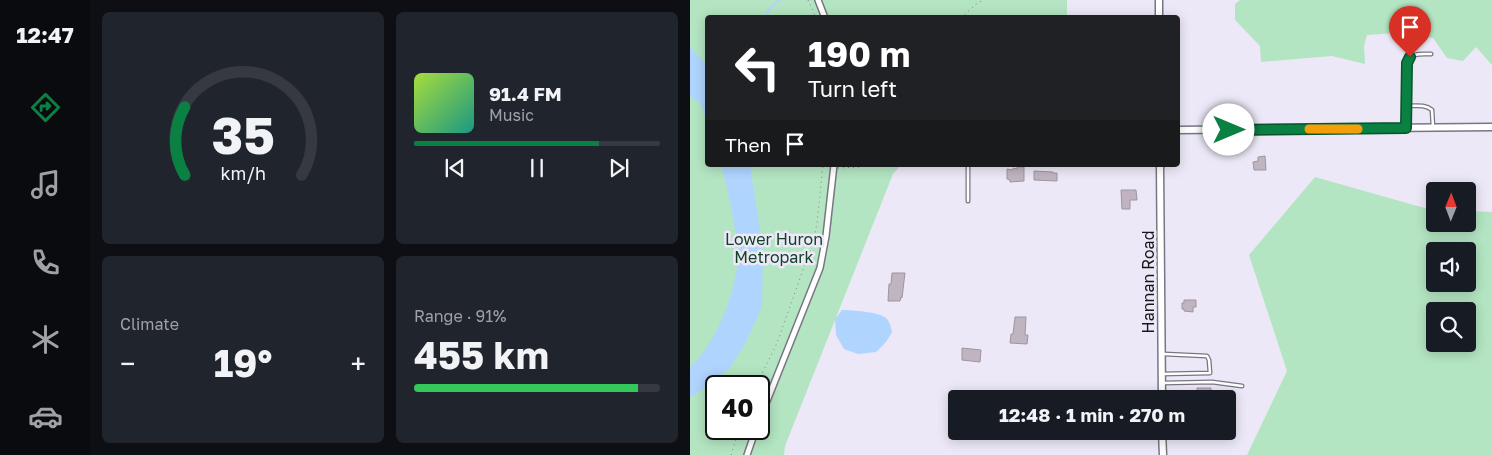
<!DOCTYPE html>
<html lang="en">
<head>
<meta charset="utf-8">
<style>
  body { margin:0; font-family:"Golos Text",sans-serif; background:#20242c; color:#f1f3f6; height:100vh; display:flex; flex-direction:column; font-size:19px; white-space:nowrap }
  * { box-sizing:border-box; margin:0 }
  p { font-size:16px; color:#9ea1a6 }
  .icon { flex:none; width:28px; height:28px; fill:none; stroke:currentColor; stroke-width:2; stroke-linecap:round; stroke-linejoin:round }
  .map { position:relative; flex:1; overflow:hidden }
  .drawer { display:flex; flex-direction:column; gap:12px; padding:12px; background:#0d0f14; width:600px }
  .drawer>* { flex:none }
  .guide { position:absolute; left:15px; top:15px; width:475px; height:152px; border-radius:5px; box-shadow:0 2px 12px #0003; background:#202124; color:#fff; overflow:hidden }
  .needle { width:32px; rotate:1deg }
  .tools { position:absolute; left:736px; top:182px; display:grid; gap:10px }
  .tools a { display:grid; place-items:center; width:50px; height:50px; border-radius:5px; background:#171b24; box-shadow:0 2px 12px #0003; font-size:25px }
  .speed { position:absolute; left:15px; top:375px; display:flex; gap:10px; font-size:25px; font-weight:700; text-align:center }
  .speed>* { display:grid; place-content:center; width:65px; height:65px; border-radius:50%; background:#171b24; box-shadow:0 2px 12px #0003; line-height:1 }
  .speed .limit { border:2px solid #111; border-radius:8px; background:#fff; color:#111 }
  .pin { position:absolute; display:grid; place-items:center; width:42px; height:42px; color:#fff; margin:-51px -21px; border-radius:50% 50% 50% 0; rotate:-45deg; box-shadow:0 0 5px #0007 }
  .pin .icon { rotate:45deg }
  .me { position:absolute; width:55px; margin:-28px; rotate:90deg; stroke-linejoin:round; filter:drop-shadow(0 0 4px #0008) }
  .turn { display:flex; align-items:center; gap:18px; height:105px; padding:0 20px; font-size:22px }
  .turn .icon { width:65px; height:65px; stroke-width:2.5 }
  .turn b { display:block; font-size:35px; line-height:42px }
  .then { display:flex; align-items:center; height:48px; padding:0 20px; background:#0003; gap:10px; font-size:19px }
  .big { font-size:38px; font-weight:700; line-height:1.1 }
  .drawer .card { flex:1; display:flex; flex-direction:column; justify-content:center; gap:8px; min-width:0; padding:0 18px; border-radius:8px; background:#20242c }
  .drawer .dial { align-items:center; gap:0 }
  .dial svg { height:130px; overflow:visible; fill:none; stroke:#363941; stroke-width:7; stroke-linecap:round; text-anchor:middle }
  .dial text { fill:#f1f3f6; stroke:none }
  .song { display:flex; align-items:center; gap:15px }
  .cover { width:60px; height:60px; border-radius:8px; background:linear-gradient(135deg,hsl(80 70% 55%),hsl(170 70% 35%)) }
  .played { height:5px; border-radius:2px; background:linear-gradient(90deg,#0b8043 75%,#363941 75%) }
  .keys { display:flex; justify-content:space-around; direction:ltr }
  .heat { display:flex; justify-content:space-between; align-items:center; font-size:28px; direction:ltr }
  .charge { height:8px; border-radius:4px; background:linear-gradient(90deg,#34c759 91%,#363941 0) }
  .drawer .tiles { flex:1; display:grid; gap:12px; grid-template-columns:repeat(2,1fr) }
  .trip { position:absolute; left:258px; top:390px; width:288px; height:50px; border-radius:5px; background:#171b24; box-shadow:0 2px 12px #0003; font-weight:700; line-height:50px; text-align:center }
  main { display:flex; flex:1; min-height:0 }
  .dock { display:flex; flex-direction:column; width:90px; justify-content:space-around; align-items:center; background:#090b0e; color:#9ea1a6 }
  .dock .icon { width:35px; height:35px }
  .dock .active { color:#0b8043 }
  .dock b { font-size:22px; color:#f1f3f6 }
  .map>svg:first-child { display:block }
</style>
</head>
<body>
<main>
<nav class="dock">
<b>12:47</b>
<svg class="icon active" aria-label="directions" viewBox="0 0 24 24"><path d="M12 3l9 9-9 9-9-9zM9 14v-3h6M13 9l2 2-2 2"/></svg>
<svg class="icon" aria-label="music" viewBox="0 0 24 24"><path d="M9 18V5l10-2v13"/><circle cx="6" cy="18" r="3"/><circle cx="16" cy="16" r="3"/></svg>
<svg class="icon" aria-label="phone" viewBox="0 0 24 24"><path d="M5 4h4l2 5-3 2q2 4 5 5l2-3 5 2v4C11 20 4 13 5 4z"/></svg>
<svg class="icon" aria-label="climate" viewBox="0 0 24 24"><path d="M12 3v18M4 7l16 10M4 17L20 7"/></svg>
<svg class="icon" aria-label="car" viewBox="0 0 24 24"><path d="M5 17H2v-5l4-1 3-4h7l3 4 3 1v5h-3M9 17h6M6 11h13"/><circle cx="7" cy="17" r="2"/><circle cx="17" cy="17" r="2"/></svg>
</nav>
<section class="drawer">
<div class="tiles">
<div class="card dial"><svg viewBox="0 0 100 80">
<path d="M14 69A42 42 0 1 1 86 69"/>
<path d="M14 69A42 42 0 0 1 14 27" stroke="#0b8043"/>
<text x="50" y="56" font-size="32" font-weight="700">35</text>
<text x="50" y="72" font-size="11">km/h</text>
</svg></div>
<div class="card">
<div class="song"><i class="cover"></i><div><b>91.4 FM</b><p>Music</p></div></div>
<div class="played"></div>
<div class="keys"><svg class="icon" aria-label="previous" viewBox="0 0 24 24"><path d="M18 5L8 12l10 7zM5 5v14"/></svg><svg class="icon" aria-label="pause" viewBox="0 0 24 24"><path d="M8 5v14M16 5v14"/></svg><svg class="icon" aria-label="next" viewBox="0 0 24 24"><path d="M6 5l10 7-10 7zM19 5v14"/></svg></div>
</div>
<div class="card"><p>Climate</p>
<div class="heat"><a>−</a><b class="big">19°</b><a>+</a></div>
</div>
<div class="card"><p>Range · 91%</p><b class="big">455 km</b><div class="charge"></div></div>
</div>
</section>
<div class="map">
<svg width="802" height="455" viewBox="0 0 802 455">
  <rect width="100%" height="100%" fill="#ece8f7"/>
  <path fill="#b3e5c2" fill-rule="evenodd" d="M0 0H377V18H18V165H211L203 174 95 446 94 455H0ZM26 386H69V429H26Z
    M550 0H802V65L786 47 773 61 757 58 743 38 707 33 677 35 674 46 675 64 642 56 571 62 570 46 545 20V4Z
    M625 177 745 211V224H778V211L802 212V455H557L597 371 559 255ZM745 251H778V284H745ZM745 311H778V344H745Z"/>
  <path fill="#afd4fe" d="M0 46 17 66V123L11 104 0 95Z
    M31 165H60L73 250 72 307 56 342 39 369 9 392 0 397V367C27 344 50 283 48 248 48 241 46 233 44 225 41 205 37 185 31 165Z
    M152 310C161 310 189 312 196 318 200 322 201 327 202 332L196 342 186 352 168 354 154 349 146 335 145 319Z"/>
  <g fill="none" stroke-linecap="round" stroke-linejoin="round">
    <path stroke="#afd4fe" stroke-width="2" d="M74 18 81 7 90 0"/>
  </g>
  <path fill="#bfb4c0" stroke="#9f95a0" d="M575 156 576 170H564L563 162 568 161V157Z
    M327 167H334V181L320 182V180L317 179V169L323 170V168L327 169Z
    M344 171 363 172V173H367V181L344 180Z
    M431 190H446L447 200H440V209H432Z
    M202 273H215L212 298 211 297 210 301H198L199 284H201Z
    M494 300H506V307H503V312L494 311V309H492V303H494Z
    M325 317H336L335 335H338L337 344 320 343 321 334H323Z
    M272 348 291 350 290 362 272 360Z
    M507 388H521V399H508Z"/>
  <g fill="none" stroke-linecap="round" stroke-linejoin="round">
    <g stroke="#797683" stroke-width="5">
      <path id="service" d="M717 106C726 106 735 104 742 110L743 127
        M716 127 717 63C722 52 731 54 741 54
        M278 165V201
        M472 374 520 373 519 360 517 356 474 354
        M474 383 522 382 552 386"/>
    </g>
    <g stroke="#797683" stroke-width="8">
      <path id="minor" d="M128 0 135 18
        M69 421 130 268 136 236 144 165
        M57 455 66 429"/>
    </g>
    <g stroke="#797683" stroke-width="9">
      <path id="tertiary" d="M469 0V18
        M488 130 802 127
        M470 165 472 399
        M472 431 473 455"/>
    </g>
    <path stroke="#84818b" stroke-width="1" stroke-dasharray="1 4" stroke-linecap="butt" d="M118 0 126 18
      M271 18 285 5 293 0
      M148 168 171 167 172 165
      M66 386 87 343 124 239 127 223 133 165
      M41 455 49 429"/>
    <use href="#service" stroke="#fff" stroke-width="2.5"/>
    <use href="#minor" stroke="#fff" stroke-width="5"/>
    <use href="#tertiary" stroke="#fff" stroke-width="6"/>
  </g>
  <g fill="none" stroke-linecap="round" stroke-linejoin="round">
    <g stroke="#07532c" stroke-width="12">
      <path id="route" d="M539 130 716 128 717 63 720 57"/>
    </g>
    <use href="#route" stroke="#0b8043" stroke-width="9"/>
    <path stroke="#f59e0b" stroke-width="9" d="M619 129H668"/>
  </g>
  <g text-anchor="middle" stroke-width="5" stroke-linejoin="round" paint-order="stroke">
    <g font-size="16" fill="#124226" stroke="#ece8f7">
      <text x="84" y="245">Lower Huron<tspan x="84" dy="18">Metropark</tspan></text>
    </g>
    <g font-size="16" fill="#17161b" stroke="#ece8f7">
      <text transform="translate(458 282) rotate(-90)" y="6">Hannan Road</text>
    </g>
  </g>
</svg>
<div class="tools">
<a><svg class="needle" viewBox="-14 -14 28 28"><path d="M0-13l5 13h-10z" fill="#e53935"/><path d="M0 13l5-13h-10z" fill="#9ea1a6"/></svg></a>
<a><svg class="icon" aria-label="sound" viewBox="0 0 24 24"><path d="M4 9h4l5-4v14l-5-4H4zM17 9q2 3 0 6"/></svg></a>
<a><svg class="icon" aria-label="search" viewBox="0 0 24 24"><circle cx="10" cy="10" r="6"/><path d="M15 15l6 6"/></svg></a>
</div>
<div class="speed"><div class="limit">40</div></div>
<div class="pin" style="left:720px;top:57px;background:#d93025"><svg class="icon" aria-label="arrive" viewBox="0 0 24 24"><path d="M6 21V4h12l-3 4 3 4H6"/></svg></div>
<svg class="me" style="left:539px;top:130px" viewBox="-20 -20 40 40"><circle r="19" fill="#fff"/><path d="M0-13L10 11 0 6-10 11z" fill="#0b8043"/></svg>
<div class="trip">12:48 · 1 min · 270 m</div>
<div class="guide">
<div class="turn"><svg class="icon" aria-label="left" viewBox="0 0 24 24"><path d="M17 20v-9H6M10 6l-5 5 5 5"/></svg><div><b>190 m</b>Turn left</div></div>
<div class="then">Then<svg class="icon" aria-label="arrive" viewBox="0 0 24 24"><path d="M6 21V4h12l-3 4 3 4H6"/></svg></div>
</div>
</div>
</main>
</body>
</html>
